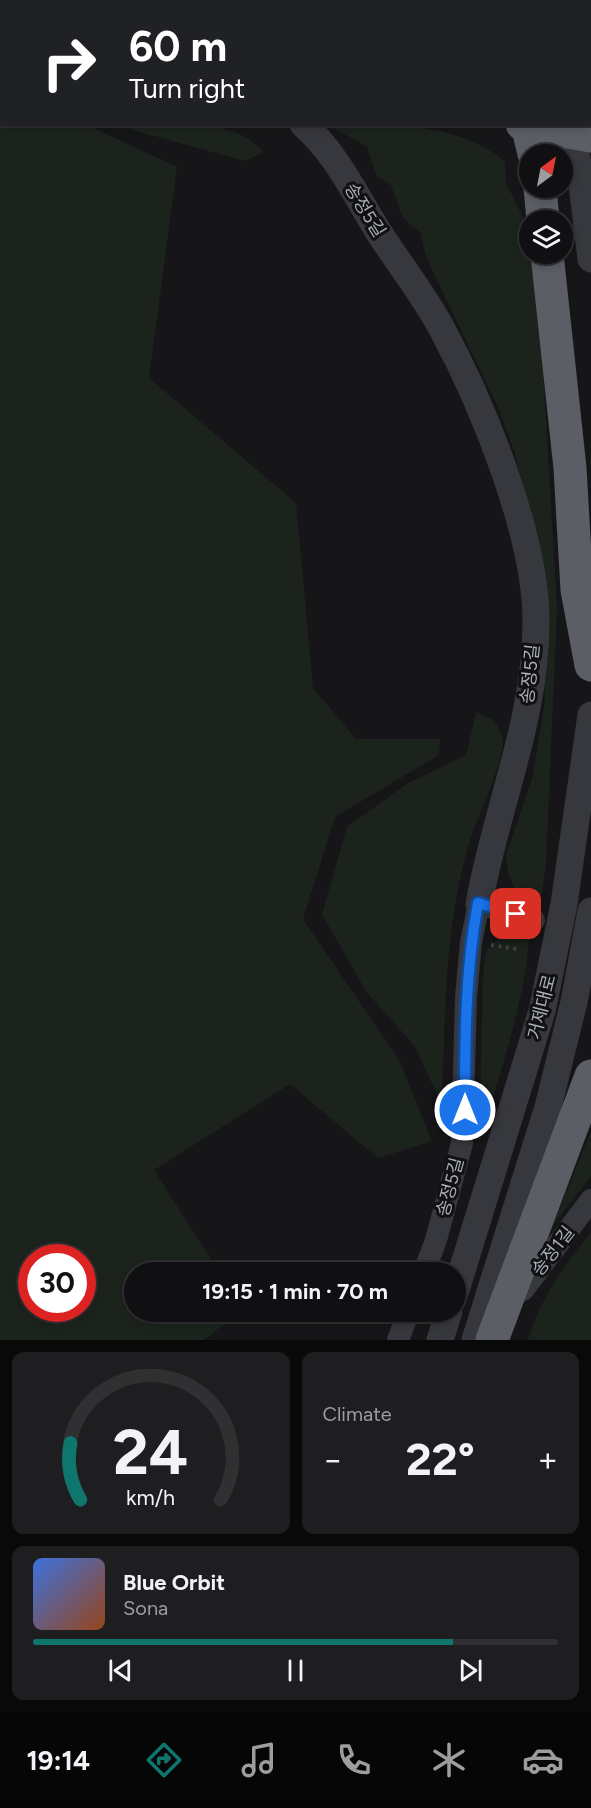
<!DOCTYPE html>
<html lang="en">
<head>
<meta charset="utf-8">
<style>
  body { margin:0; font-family:Figtree,"Noto Sans KR",sans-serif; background:#1e1e20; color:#f1f3f6; height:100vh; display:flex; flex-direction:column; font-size:22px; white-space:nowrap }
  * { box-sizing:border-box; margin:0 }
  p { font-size:20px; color:#9c9d9f }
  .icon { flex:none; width:33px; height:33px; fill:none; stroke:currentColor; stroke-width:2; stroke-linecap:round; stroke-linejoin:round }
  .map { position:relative; height:1340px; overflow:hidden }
  .sheet { display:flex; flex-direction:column; gap:12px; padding:12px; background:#09090a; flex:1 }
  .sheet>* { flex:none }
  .banner { position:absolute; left:0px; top:0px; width:591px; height:126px; box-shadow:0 3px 9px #0003,0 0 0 2px #303032; background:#202124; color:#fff; overflow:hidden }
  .needle { width:39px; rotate:32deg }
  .buttons { position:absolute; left:519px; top:144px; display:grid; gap:12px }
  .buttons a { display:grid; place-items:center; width:54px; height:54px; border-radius:50%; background:#101012; box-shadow:0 3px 9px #0003,0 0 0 2px #303032; font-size:30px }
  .speed { position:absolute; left:18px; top:1244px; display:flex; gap:12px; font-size:30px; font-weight:700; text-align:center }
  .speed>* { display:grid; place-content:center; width:78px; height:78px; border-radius:50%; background:#101012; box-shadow:0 3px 9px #0003,0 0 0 2px #303032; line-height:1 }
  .speed .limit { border:9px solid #d22; background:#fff; color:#111 }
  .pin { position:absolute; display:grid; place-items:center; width:51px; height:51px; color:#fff; margin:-26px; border-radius:12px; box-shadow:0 3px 9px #0006 }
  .me { position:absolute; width:66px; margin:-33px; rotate:0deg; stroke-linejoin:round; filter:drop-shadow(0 0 4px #0008) }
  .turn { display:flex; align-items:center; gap:21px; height:126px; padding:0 30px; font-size:27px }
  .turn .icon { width:78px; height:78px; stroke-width:2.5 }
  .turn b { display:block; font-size:42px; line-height:51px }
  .big { font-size:45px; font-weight:700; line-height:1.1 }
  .sheet .tile { flex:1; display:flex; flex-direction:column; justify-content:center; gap:9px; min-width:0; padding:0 21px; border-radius:12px; background:#1e1e20 }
  .sheet .dial { align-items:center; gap:0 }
  .dial svg { height:156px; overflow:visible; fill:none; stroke:#303032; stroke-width:7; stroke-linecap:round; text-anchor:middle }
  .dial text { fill:#f1f3f6; stroke:none }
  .song { display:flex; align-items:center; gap:18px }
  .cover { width:72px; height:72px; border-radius:9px; background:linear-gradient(135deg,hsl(220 70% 55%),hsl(20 70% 35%)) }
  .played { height:6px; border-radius:3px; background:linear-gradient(90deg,#0f766e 80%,#303032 80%) }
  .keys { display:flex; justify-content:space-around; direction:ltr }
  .heat { display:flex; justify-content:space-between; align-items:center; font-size:33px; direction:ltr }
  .sheet .tiles { flex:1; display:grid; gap:12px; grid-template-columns:1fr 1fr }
  .tile:last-child { grid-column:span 2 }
  .trip { position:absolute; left:124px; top:1262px; width:342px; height:60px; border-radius:30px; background:#101012; box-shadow:0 3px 9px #0003,0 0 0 2px #303032; font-weight:700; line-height:60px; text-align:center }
  .menu { display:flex; height:96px; justify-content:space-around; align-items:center; background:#060607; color:#9c9d9f }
  .menu .icon { width:42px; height:42px }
  .menu .current { color:#0f766e }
  .menu b { font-size:27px; color:#f1f3f6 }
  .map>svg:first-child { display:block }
</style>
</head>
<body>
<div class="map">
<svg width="591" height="1340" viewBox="0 0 591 1340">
  <rect width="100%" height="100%" fill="#161618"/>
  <path fill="#1c231d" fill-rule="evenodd" d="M197 0H473L474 1 200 2Z
    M0 68 2 124 87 125 177 167 149 378 296 503 313 688 356 739H440L439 755 335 817 303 919 399 1060 432 1141 378 1158 290 1084 154 1170 219 1272H135V1311H242L204 1340H0ZM32 1257H82V1308H32Z
    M400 124C437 130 477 136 505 162L506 183 528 228 541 334 557 609 546 862 542 893 538 900 526 902 515 890 508 872 506 855 532 779 545 702 539 553 514 450 498 407 426 257 420 232 403 218 391 185 376 175 367 147 329 125Z
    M122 125C164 124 235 116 263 152L245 161 136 131Z
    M476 712 494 720C497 726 503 734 503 741 502 766 480 811 471 837 444 923 445 1016 442 1105L414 1045 367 993 322 914 347 827 408 783 466 755Z
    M501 937 529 938C524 1008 498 1077 479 1145L483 976 486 951Z
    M591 1131V1176L552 1227Z
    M591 1232V1340H528C540 1299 564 1265 591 1232Z"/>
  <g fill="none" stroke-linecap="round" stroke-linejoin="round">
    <path stroke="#3d3f44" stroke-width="4" stroke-dasharray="3 4.5" stroke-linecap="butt" d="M491 945 517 949"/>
    <path stroke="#37383d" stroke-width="22" d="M424 1272 436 1240 462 1143 466 997 471 942 479 904 534 920
      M513 1294 523 1290 591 1200
      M398 1340 409 1311"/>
    <path stroke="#37383d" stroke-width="27" d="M77 0 79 2
      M546 0V2
      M574 0V2
      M590 73 591 80
      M303 124C336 153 355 194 378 231 399 264 424 295 442 329 483 405 536 535 536 621 536 722 496 807 479 904
      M570 124 582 184 591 259
      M456 1290 542 1011 564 904 591 715
      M440 1340 449 1311
      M475 1340 548 1107 574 1002 591 911"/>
    <path stroke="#5b5e65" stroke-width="33" d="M103 0 105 2
      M144 0 146 2
      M499 0V2
      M590 111H591
      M527 124 534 154
      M540 188 543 220
      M547 254 570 468 577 590 591 665
      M492 1340 591 1076"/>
    <path stroke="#5b5e65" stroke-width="33" d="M522 124 591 136"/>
  </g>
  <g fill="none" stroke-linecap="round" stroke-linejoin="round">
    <g stroke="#114b97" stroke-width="15">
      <path id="route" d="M465 1110C465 1040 465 972 478 903L516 914"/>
    </g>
    <use href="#route" stroke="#1a73e8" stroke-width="10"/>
  </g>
  <g text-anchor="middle" stroke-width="6" stroke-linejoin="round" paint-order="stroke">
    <g font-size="18" fill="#a8adb8" stroke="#111113">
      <text transform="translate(365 210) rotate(58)" y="6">송정5길</text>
      <text transform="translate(530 674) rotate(-84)" y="6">송정5길</text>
      <text transform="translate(542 1007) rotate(-76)" y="6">거제대로</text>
      <text transform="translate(450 1187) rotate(-75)" y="6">송정5길</text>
      <text transform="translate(553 1251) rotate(-52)" y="6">송정1길</text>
    </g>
  </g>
</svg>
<div class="buttons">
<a><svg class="needle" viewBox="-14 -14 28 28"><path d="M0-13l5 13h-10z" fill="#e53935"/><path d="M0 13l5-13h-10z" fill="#9c9d9f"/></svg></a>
<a><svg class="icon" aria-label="layers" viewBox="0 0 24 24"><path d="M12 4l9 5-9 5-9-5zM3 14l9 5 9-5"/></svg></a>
</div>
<div class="speed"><div class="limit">30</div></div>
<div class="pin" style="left:516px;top:914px;background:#d93025"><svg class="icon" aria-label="arrive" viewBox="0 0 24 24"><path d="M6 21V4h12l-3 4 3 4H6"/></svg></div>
<svg class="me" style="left:465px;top:1110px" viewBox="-20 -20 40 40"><circle r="17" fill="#1a73e8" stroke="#fff" stroke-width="3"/><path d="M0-11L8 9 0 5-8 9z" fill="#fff"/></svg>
<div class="trip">19:15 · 1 min · 70 m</div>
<div class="banner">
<div class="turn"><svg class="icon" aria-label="right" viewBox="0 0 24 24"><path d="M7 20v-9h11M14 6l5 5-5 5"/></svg><div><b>60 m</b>Turn right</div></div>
</div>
</div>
<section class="sheet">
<div class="tiles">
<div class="tile dial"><svg viewBox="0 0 100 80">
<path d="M14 69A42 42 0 1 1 86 69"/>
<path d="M14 69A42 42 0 0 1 9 40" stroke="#0f766e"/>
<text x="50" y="56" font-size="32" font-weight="700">24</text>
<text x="50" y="72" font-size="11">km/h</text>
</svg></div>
<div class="tile"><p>Climate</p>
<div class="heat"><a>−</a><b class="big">22°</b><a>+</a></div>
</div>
<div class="tile">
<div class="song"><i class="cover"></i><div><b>Blue Orbit</b><p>Sona</p></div></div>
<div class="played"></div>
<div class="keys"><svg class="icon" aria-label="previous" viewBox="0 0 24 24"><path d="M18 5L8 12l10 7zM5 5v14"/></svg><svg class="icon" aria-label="pause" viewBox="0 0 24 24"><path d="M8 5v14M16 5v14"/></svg><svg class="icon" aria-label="next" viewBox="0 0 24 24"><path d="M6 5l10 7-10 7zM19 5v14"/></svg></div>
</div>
</div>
</section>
<nav class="menu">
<b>19:14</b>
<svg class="icon current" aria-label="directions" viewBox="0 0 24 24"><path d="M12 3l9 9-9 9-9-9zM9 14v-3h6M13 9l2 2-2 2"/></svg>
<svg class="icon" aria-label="music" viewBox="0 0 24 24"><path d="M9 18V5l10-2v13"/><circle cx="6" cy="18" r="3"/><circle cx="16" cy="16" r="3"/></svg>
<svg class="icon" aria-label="phone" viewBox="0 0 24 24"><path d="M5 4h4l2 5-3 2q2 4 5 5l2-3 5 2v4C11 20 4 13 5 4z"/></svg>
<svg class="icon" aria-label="climate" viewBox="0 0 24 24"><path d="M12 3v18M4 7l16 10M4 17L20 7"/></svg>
<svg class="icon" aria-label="car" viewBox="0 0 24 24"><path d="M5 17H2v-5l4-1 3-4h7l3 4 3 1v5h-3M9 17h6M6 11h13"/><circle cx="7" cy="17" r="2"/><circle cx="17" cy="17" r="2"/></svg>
</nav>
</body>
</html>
